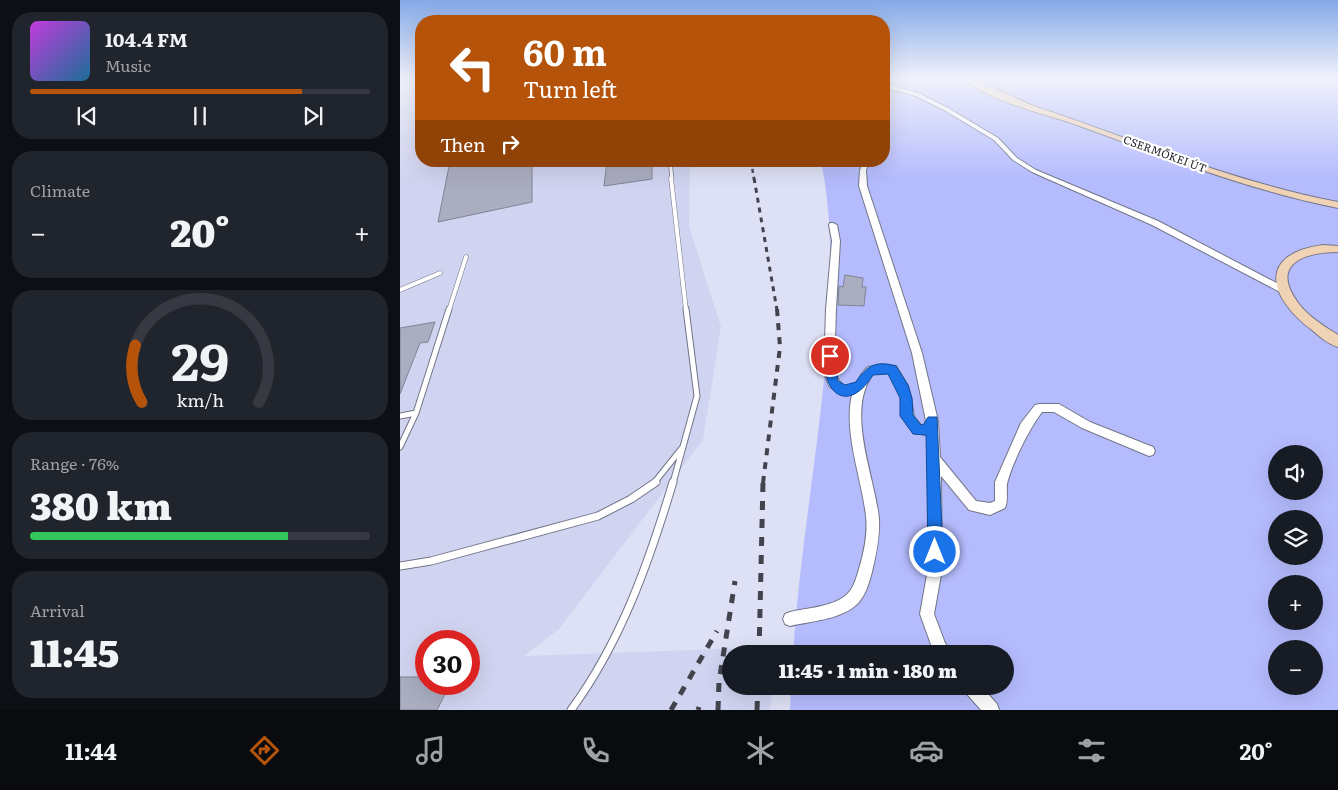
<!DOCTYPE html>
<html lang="en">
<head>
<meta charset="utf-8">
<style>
  body { margin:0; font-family:Literata,serif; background:#20242c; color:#f1f3f6; height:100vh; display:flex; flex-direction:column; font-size:19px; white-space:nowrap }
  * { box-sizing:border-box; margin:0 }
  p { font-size:16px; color:#9ea1a6 }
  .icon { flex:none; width:28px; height:28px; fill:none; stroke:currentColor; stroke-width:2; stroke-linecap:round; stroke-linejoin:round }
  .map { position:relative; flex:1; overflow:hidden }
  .sheet { display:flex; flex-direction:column; gap:12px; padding:12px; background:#0d0f14; width:400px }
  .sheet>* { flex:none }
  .banner { position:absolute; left:15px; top:15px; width:475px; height:152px; border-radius:20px; box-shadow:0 5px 20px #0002; background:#b45309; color:#fff; overflow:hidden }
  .tools { position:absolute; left:868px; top:445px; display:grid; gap:10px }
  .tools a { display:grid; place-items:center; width:55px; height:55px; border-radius:50%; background:#171b24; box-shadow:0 5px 20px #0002; font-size:25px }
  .speed { position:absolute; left:15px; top:630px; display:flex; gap:10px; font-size:25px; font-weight:700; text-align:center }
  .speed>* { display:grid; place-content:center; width:65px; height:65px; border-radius:50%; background:#171b24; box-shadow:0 5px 20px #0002; line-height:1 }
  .speed .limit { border:8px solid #d22; background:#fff; color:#111 }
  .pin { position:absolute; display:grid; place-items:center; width:42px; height:42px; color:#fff; margin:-21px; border:2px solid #fff; border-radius:50%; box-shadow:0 1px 5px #0007 }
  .me { position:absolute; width:55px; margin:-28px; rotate:0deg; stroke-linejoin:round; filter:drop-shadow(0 0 4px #0008) }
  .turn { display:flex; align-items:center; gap:18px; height:105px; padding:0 25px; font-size:22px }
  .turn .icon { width:65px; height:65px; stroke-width:2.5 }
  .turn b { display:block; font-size:35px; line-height:42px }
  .then { display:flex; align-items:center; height:48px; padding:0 25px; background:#0003; gap:10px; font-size:19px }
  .big { font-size:38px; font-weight:800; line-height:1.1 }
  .sheet .tile { flex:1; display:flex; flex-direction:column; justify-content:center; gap:8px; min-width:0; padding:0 18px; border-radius:20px; background:#20242c }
  .sheet .dial { align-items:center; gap:0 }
  .dial svg { height:130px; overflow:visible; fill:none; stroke:#363941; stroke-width:7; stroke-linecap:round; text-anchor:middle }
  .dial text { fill:#f1f3f6; stroke:none }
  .song { display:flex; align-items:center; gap:15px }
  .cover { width:60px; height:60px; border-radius:8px; background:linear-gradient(135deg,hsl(290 70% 55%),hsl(200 70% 35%)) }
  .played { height:5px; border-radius:2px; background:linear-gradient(90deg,#b45309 80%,#363941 80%) }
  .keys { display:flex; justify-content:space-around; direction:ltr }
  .heat { display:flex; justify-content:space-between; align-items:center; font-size:28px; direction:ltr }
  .charge { height:8px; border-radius:4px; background:linear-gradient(90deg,#34c759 76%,#363941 0) }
  .trip { position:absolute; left:322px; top:645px; width:292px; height:50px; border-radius:25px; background:#171b24; box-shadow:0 5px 20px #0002; font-weight:800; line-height:50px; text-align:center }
  .tabs { display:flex; height:80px; justify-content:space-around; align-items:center; background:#090b0e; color:#9ea1a6 }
  .tabs .icon { width:35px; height:35px }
  .tabs .selected { color:#b45309 }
  .tabs b { font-size:22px; color:#f1f3f6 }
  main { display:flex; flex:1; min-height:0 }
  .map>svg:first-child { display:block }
</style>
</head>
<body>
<main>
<section class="sheet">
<div class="tile">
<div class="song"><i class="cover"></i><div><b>104.4 FM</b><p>Music</p></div></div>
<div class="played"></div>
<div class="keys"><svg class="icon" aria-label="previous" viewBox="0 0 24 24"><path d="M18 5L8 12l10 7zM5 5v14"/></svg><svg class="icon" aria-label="pause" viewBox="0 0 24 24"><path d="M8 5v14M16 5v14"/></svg><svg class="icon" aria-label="next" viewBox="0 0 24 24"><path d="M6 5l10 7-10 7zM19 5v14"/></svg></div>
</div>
<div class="tile"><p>Climate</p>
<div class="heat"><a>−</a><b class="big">20°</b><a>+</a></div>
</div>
<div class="tile dial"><svg viewBox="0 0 100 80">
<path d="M14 69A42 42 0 1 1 86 69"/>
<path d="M14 69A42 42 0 0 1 10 34" stroke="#b45309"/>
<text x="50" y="56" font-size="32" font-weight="700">29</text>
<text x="50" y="72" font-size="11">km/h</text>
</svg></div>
<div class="tile"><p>Range · 76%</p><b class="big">380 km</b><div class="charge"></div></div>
<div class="tile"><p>Arrival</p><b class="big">11:45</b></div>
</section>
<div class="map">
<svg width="938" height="710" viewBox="0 0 938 710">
  <rect width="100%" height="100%" fill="#dee1f6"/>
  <path fill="#d1d4f0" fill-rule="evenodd" d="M0 79H21V161H290L289 226 321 327 303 440 159 629 124 656 377 647 376 654H331V686H373L370 710H0ZM26 641H69V684H26Z"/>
  <path fill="#b5bcfe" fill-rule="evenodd" d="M484 79H938V710H390L391 686H606V654H393C400 541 423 429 429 315 431 260 432 216 421 161H484ZM876 454H914V491H876ZM876 519H914V556H876ZM876 584H914V621H876ZM876 649H914V686H876Z"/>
  <path fill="#abadc1" stroke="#818396" d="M50 161H132V202L38 222Z
    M207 161H252V179L204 186Z
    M445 275 463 278 462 287H466L464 306 438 305 439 286 443 287Z
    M35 322 28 342 20 343 0 394V328Z
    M0 677H26V684H50L37 710H0Z"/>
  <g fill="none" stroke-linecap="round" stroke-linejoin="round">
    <g stroke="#727587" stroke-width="4.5">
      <path id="service-far3" d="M270 161 272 179"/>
    </g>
    <g stroke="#727587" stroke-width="5">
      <path id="service-far2" d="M271 178 286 310
        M0 290 40 273
        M49 310 66 257"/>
    </g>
    <g stroke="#727587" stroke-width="7">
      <path id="service-far1" d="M0 416 16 413
        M0 447 16 413 49 309
        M254 483 282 448
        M273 483 297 396 286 309"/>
    </g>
    <g stroke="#727587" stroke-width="9">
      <path id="service" d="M0 566 31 561 198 516 231 499 256 482
        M171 710C221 642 249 562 273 482"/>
    </g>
    <g stroke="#727587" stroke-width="2">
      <path id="minor" d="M484 83 520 94 548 108 598 138 617 158 636 170 758 221 888 289 889 291 888 293H882L752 225 632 172 613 160 594 140 544 110 516 96 484 87Z
        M464 161H470L466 170 467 186 522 353 538 421 540 457 576 501 590 503 595 501V482L621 423 635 405 639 404H659L690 422 753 447 755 451 753 455 749 456 682 428 654 412H642C629 429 614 460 608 480 605 489 609 499 605 508L590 515 569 510 541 476 542 569 534 614 545 643 551 654 534 653 520 614 528 569 529 484 527 435 514 433C501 419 504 412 500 395 498 387 494 380 489 373L473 374C445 412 475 476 479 519 480 537 476 555 472 572 469 583 465 598 455 606 438 620 411 621 390 626L385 624 383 619 385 614 390 612C407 608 431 607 445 596 453 590 456 579 459 569 464 552 468 534 466 516 462 480 443 431 452 395L438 393 429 386 424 372 426 309 432 241 429 225 430 223H433L437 225 440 241 436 309 434 372C437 379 446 393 455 384 460 378 462 371 468 367L480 365 496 366 508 386 511 398 514 417 521 425H524L526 421 512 353 459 186 460 170Z
        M563 686H581L597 704 599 710H581L565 692Z"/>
    </g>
    <g stroke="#727587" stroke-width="2">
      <path id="secondary" d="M564 79C577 78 618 100 634 106 735 140 833 182 938 202V208C847 190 763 156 677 125 645 114 588 101 564 79Z
        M923 245 938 246V252C903 252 869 265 899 304 909 317 924 326 938 335V347C928 344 920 337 912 330 869 298 856 254 923 245Z"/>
    </g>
    <use href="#service-far3" stroke="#fff" stroke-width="3"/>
    <use href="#service-far2" stroke="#fff" stroke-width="4"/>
    <use href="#service-far1" stroke="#fff" stroke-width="5"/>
    <use href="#service" stroke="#fff" stroke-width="7"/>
    <use href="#minor" fill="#fff" fill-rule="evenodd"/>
    <use href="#secondary" fill="#f0d2b4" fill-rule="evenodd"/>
    <path stroke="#42434d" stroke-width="2.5" stroke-dasharray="4 4" stroke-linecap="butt" d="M351 161 354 179"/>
    <path stroke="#42434d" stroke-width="3" stroke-dasharray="5 5" stroke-linecap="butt" d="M354 178 377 310"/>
    <path stroke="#42434d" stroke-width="4" stroke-dasharray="7 7" stroke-linecap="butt" d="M363 483 380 347 377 309"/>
    <path stroke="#42434d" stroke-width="5" stroke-dasharray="9 9" stroke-linecap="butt" d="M359 654 363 482
      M271 710 317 631
      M298 710 299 707
      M318 710 319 682 335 581
      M357 710 358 686"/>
  </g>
  <linearGradient id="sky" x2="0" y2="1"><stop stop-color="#85a9e8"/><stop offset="0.44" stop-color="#f0f2fb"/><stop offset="1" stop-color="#f0f2fb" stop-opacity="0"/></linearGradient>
  <rect width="938" height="178" fill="url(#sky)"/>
  <path fill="#1a73e8" stroke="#114b97" d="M430 352 435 356 438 381 445 385 456 382C466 366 476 360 496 366L508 385 512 398 513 415 521 425 524 424 528 417H537L543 552 540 558 535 560 530 558 528 552 526 435 513 434 500 416V398L488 374 473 375C449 413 423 396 424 356Z"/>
  <g text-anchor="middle" stroke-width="4.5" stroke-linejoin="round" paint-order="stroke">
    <g font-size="11" fill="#26272f" stroke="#fff">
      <text transform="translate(765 154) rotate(20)" y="4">CSERMŐKEI ÚT</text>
    </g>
  </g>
</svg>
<div class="tools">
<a><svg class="icon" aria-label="sound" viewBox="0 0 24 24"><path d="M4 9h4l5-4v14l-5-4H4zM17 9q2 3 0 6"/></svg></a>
<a><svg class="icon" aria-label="layers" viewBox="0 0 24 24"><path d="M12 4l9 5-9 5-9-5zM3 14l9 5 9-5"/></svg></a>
<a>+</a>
<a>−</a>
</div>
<div class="speed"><div class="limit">30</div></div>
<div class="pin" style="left:430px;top:356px;background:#d93025"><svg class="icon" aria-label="arrive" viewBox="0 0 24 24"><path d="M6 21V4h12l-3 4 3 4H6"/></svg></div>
<svg class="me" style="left:535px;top:552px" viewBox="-20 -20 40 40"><circle r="17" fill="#1a73e8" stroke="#fff" stroke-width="3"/><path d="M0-11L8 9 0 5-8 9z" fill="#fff"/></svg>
<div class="trip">11:45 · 1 min · 180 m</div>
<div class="banner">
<div class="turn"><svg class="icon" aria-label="left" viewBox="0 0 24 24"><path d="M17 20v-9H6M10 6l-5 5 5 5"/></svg><div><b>60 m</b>Turn left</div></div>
<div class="then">Then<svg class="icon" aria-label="right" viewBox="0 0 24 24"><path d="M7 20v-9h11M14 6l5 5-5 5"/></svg></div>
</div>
</div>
</main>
<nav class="tabs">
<b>11:44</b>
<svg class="icon selected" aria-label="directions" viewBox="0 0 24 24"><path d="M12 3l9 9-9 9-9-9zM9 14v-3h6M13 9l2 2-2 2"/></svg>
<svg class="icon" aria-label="music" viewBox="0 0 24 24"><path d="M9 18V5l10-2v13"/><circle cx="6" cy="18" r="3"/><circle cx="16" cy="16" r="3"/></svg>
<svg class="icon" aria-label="phone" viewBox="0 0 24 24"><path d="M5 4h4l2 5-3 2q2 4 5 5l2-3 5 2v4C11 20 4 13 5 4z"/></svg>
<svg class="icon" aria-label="climate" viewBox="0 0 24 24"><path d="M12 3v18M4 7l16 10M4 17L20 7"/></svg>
<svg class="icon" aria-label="car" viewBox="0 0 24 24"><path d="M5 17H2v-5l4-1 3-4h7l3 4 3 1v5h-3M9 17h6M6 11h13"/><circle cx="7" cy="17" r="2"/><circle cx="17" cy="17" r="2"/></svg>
<svg class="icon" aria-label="filters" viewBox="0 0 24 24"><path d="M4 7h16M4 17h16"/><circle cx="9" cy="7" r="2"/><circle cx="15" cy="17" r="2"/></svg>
<b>20°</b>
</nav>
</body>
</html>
